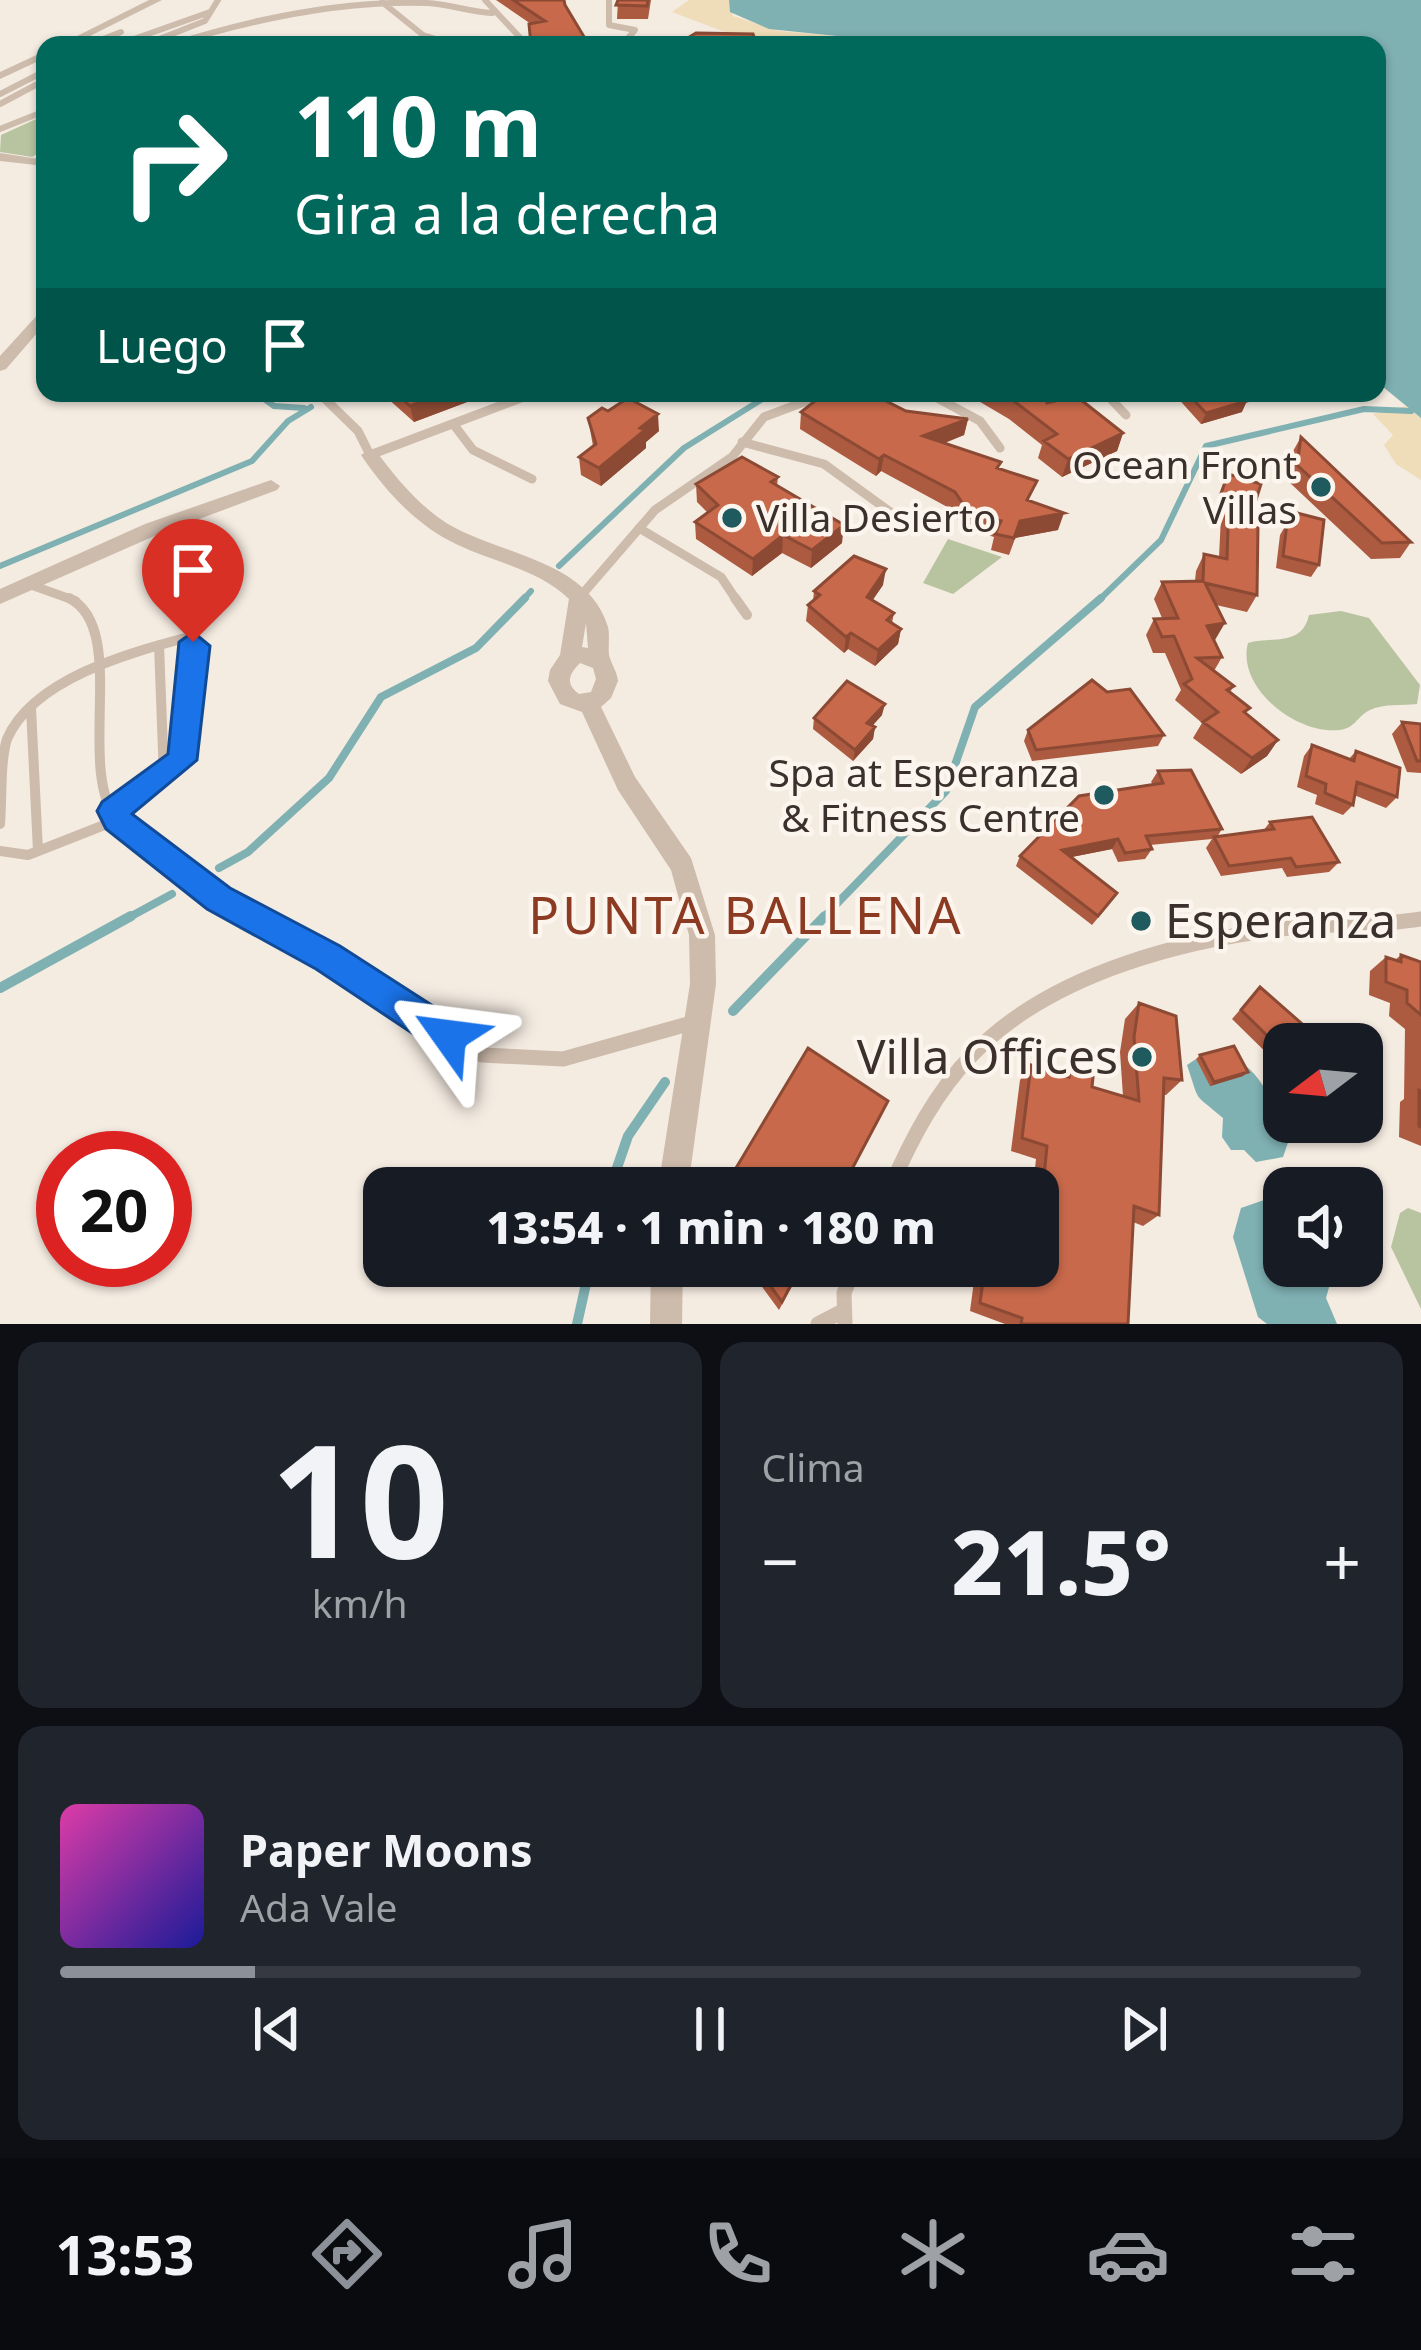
<!DOCTYPE html>
<html lang="es">
<head>
<meta charset="utf-8">
<style>
  body { margin:0; font-family:"Noto Sans",sans-serif; background:#20242c; color:#f1f3f6; height:100vh; display:flex; flex-direction:column; font-size:45px; white-space:nowrap }
  * { box-sizing:border-box; margin:0 }
  p { font-size:39px; color:#9ea1a6 }
  .icon { flex:none; width:66px; height:66px; fill:none; stroke:currentColor; stroke-width:2; stroke-linecap:round; stroke-linejoin:round }
  .map { position:relative; height:1324px; overflow:hidden }
  .sheet { display:flex; flex-direction:column; gap:18px; padding:18px; background:#0d0f14; flex:1 }
  .sheet>* { flex:none }
  .top-card { position:absolute; left:36px; top:36px; width:1350px; height:366px; border-radius:24px; box-shadow:0 3px 9px #0004; background:#00695c; color:#fff; overflow:hidden }
  .needle { width:78px; rotate:254deg }
  .controls { position:absolute; left:1263px; top:1023px; display:grid; gap:24px }
  .controls a { display:grid; place-items:center; width:120px; height:120px; border-radius:24px; background:#171b24; box-shadow:0 3px 9px #0004; font-size:60px }
  .speed { position:absolute; left:36px; top:1131px; display:flex; gap:24px; font-size:60px; font-weight:700; text-align:center }
  .speed>* { display:grid; place-content:center; width:156px; height:156px; border-radius:50%; background:#171b24; box-shadow:0 3px 9px #0004; line-height:1 }
  .speed .limit { border:18px solid #d22; background:#fff; color:#111 }
  .pin { position:absolute; display:grid; place-items:center; width:102px; height:102px; color:#fff; margin:-123px -51px; border-radius:50% 50% 50% 0; rotate:-45deg; box-shadow:0 0 12px #0007 }
  .pin .icon { rotate:45deg }
  .me { position:absolute; width:132px; margin:-66px; rotate:301deg; stroke-linejoin:round; filter:drop-shadow(0 0 9px #0008) }
  .turn { display:flex; align-items:center; gap:42px; height:252px; padding:0 60px; font-size:54px }
  .turn .icon { width:156px; height:156px; stroke-width:2.5 }
  .turn b { display:block; font-size:84px; line-height:102px }
  .then { display:flex; align-items:center; height:114px; padding:0 60px; background:#0003; gap:24px; font-size:45px }
  .big { font-size:90px; font-weight:800; line-height:1.1 }
  .sheet .widget { flex:1; display:flex; flex-direction:column; justify-content:center; gap:18px; min-width:0; padding:0 42px; border-radius:24px; background:#20242c }
  .sheet .dial { align-items:center; gap:0 }
  .dial b { font-size:156px; line-height:1 }
  .song { display:flex; align-items:center; gap:36px }
  .cover { width:144px; height:144px; border-radius:18px; background:linear-gradient(135deg,hsl(320 70% 55%),hsl(240 70% 35%)) }
  .played { height:12px; border-radius:6px; background:linear-gradient(90deg,#8c9099 15%,#363941 15%) }
  .keys { display:flex; justify-content:space-around; direction:ltr }
  .heat { display:flex; justify-content:space-between; align-items:center; font-size:66px; direction:ltr }
  .sheet .tiles { flex:1; display:grid; gap:18px; grid-template-columns:1fr 1fr }
  .widget:last-child { grid-column:span 2 }
  .trip { position:absolute; left:363px; top:1167px; width:696px; height:120px; border-radius:24px; background:#171b24; box-shadow:0 3px 9px #0004; font-weight:800; line-height:120px; text-align:center }
  .dock { display:flex; height:192px; justify-content:space-around; align-items:center; background:#090b0e; color:#9ea1a6 }
  .dock .icon { width:84px; height:84px }
  .dock .active { color:#8c9099 }
  .dock b { font-size:54px; color:#f1f3f6 }
  .map>svg:first-child { display:block }
</style>
</head>
<body>
<div class="map">
<svg width="1421" height="1324" viewBox="0 0 1421 1324">
  <rect width="100%" height="100%" fill="#f4ebe1"/>
  <path fill="#b8c4a0" d="M45 115V149L32 157 0 152 1 135Z
    M948 539 1002 557 953 594 923 583Z
    M1341 611 1369 618 1420 685 1417 704C1402 706 1385 703 1370 710 1357 716 1355 729 1339 730 1297 735 1236 688 1248 643 1272 636 1302 647 1309 615Z
    M1408 1208 1421 1213V1309L1391 1247 1400 1213Z"/>
  <path fill="#efdcb8" d="M689 0H729L733 16 780 31 847 37 861 45H759L672 12Z
    M1406 406 1421 418V480L1396 464 1384 445 1393 435 1373 414Z"/>
  <path fill="#7fb0b2" d="M729 0H1421V418L1377 382V45H861L847 37 769 29 730 12Z
    M1196 1059 1210 1085 1237 1059C1268 1080 1271 1107 1291 1134L1283 1157 1256 1162 1244 1150H1231L1222 1137 1223 1118C1192 1091 1201 1106 1187 1065Z
    M1267 1199 1284 1204V1266H1335L1326 1298 1337 1324H1267L1258 1317 1233 1237 1241 1208Z"/>
  <g fill="none" stroke-linecap="round" stroke-linejoin="round">
    <path stroke="#7fb0b2" stroke-width="4.5" d="M832 45 847 37"/>
    <path stroke="#7fb0b2" stroke-width="6" d="M256 393 274 406 304 408
      M341 397 349 393
      M0 566 252 461 288 421 311 407
      M559 566 684 448 772 393
      M522 601 531 591
      M1098 601 1161 540 1206 446 1364 409 1411 411"/>
    <path stroke="#7fb0b2" stroke-width="8" d="M219 868 248 852 329 778 381 697 476 648 525 598
      M126 919 172 894
      M822 919 946 791 975 707 1101 598"/>
    <path stroke="#7fb0b2" stroke-width="10" d="M0 988 131 916
      M733 1011 825 916
      M610 1188 628 1136 665 1082
      M577 1324 590 1266"/>
    <path stroke="#cdbbac" stroke-width="6" d="M485 0 527 45
      M609 0V25L635 30 622 45
      M382 2 423 35 455 45
      M88 45 121 32
      M117 45 210 12
      M144 45 205 21 218 0
      M170 45C253 19 340 0 427 3 449 4 470 12 492 13
      M0 94 45 71
      M0 104 45 80
      M0 129 45 111"/>
    <path stroke="#cdbbac" stroke-width="9" d="M319 393 358 431 370 455 534 393
      M928 393 980 421 1000 448
      M1105 393 1126 415
      M454 425 473 450 532 479
      M742 442 824 464 900 519
      M639 528 721 577 737 601
      M34 586 76 601
      M579 598 655 510 732 457 764 417 828 393"/>
    <path stroke="#cdbbac" stroke-width="10" d="M69 598C129 628 76 764 116 819 141 853 225 897 263 919
      M735 598 747 615
      M159 645 164 777
      M31 708 38 851
      M0 824C2 799 0 761 7 739 33 679 129 653 185 638L197 646 182 760 113 811
      M0 851 28 855 117 820"/>
    <path stroke="#cdbbac" stroke-width="15" d="M258 916 422 1025 482 1055 563 1059 695 1022
      M890 1188C911 1140 935 1093 972 1055 1051 972 1191 937 1301 927 1341 923 1381 926 1421 919
      M818 1324 843 1311
      M845 1324 844 1293 855 1266"/>
    <path fill="#cdbbac" fill-rule="evenodd" d="M149 0H162L72 45H59Z
      M45 51V58L0 79V72Z
      M0 153 45 160V166L0 161Z
      M45 310V324L6 369 0 371V356L40 312Z
      M370 449 376 451C396 478 419 506 448 524 500 555 588 560 608 627 610 636 608 646 609 655 611 664 617 671 618 681L611 698 601 707 635 777 691 858 715 935 716 984 688 1188H658L690 984 689 935 671 870 618 790 582 712 560 704 548 681 550 670 560 655 569 599C540 570 494 562 458 545 417 526 386 492 361 455ZM586 623 588 648 582 647ZM580 663 593 668 596 679 591 692 579 694C564 683 570 673 580 663Z
      M271 480 280 486 277 490 159 534 0 604V589L145 524Z
      M651 1266H683L682 1324H650Z"/>
  </g>
  <path fill="#ac5a40" d="M496 0H565V7L589 45H531V24Z
    M618 0H651L648 19H617Z
    M385 393H483V396L414 422 386 397Z
    M965 393H1045L1047 403 1123 433 1117 451 1062 477 1038 458 1042 445 1009 419Z
    M1176 393H1239L1242 412 1201 424 1175 395Z
    M906 411 968 419 964 435 945 443 999 468 1058 530 1015 538 1009 555 991 550 994 537 963 527 951 509 881 471 876 476 800 429 801 412Z
    M588 418 659 431 646 442V448L601 486 581 475 579 457 593 446Z
    M1301 437 1411 542 1400 558 1371 559 1288 481 1292 453Z
    M1228 474 1249 522 1257 595 1247 612 1216 605 1215 640H1214L1222 657 1214 671 1234 686 1230 692 1246 713 1278 740 1267 756 1241 774 1193 738 1202 723 1175 700 1181 690 1165 653H1153L1146 635 1154 619 1162 618 1154 599 1162 582 1195 581 1196 571 1204 554 1219 557 1221 516 1212 513Z
    M778 477 777 486 842 543 811 568 782 553 752 576 696 539 695 522 708 513 697 502 696 484Z
    M1297 513 1319 565 1311 577 1276 568 1280 535 1287 523 1290 524Z
    M883 585 872 600 894 613 892 623 901 629 898 644 875 666 848 649 844 653 806 621 808 605 813 601 814 591Z
    M882 715 872 726 875 727 873 739 853 761 813 729 814 718Z
    M1402 722 1421 724V773L1407 772 1392 734Z
    M1028 730 1164 735 1158 746 1032 761 1024 741Z
    M1312 745 1349 759 1356 751 1397 797 1386 808 1354 795 1353 805 1343 815 1315 804 1317 795 1297 787 1304 756Z
    M1158 771 1222 829 1217 837 1263 831 1270 822 1339 862 1329 872 1287 877 1282 868 1221 876 1206 848 1212 839 1150 845 1152 849 1145 859 1118 862 1112 849 1071 857 1111 902 1092 925 1016 866 1020 856 1153 784 1151 782Z
    M1401 955 1421 962V1146L1399 1137 1400 1102 1404 1099 1405 1029 1389 1016 1390 1003 1369 995 1370 971 1386 957 1395 960Z
    M1260 987 1284 1044V1070L1232 1019Z
    M1139 1003 1182 1080 1166 1095H1164L1159 1215 1143 1226 1133 1222 1128 1324H1005L970 1311 976 1266H1038V1188H1033L1036 1159 1011 1151 1020 1080 1031 1065 1065 1075 1070 1070 1092 1087 1123 1096 1120 1052 1125 1019Z
    M1200 1055 1243 1076 1210 1086 1196 1059Z
    M747 1266H803L779 1310Z"/>
  <path fill="#8c4a34" d="M443 393H483V396L414 422 410 406Z
    M1247 401 1242 412 1201 424 1206 413Z
    M658 414 659 431 646 442V448L601 486 599 468 640 428Z
    M968 419 964 435 920 452 923 436Z
    M1123 433 1117 451 1062 477 1068 459Z
    M884 455 881 471 876 476 879 459Z
    M1064 513 1058 530 1015 538 1009 555 1020 521Z
    M844 525 842 543 811 568 812 550Z
    M783 535 782 553 752 576 753 559Z
    M216 555 232 591 201 598 195 587Z
    M886 569 883 585 864 613 867 597Z
    M1225 623 1215 640 1198 643 1207 626Z
    M901 629 898 644 875 666 878 650Z
    M851 633 848 649 844 653 846 637Z
    M885 704 882 715 865 734 867 723Z
    M875 727 873 739 853 761 855 750Z
    M1278 740 1267 756 1241 774 1252 758Z
    M1118 839 1112 849 1057 860 1062 850Z
    M1248 1072 1243 1076 1210 1086 1214 1082Z"/>
  <path fill="#c8694b" stroke="#8c4a34" stroke-width="3" d="M513 0H564L565 5 589 45 581 41 531 45 529 24 545 21Z
    M618 0H648L647 6 616 5Z
    M696 33 753 34 757 45H676Z
    M396 393H443L410 406Z
    M825 393H870L906 411 968 419 923 436 1001 462 997 468 1037 481 1027 500 1064 513 1020 521 1014 538 995 534 1001 521 967 510 955 492 884 455 879 459 801 412Z
    M1000 393H1045L1047 403 1076 396 1123 433 1068 459 1044 441 1057 434 1014 401Z
    M1187 393H1239L1247 401 1206 413Z
    M628 398 658 414 640 428 645 430 599 468 579 457 596 444 588 418 602 408 608 411Z
    M1301 437 1411 542 1382 543 1297 465Z
    M742 457 778 477 771 482 844 525 812 550 783 535 753 559 695 522 718 505 696 484Z
    M1228 474 1261 484 1249 522 1258 525 1257 595 1205 583 1225 623 1207 626 1222 657 1197 658 1234 686 1227 690 1250 708 1244 712 1278 740 1252 758 1203 722 1218 712 1184 684 1192 679 1174 636 1162 637 1154 619 1178 618 1162 582 1203 581 1204 554 1227 559 1229 499 1220 496Z
    M1297 513 1324 520 1319 565 1283 556 1287 523 1295 525Z
    M216 555 226 580 195 587 188 570Z
    M854 556 886 569 867 597 894 613 887 620 901 629 878 650 851 633 846 637 808 605 820 595 814 591Z
    M1092 680 1107 692 1130 689 1164 735 1036 750 1028 730Z
    M847 681 885 704 867 723 875 727 855 750 814 718Z
    M1402 722 1421 724V761H1417Z
    M1312 745 1354 761 1356 751 1400 768 1397 797 1357 782 1353 805 1325 793 1326 784 1306 776Z
    M1191 770 1222 829 1146 836 1152 849 1125 853 1118 839 1062 850 1117 893 1098 916 1020 856 1079 796 1163 783 1158 771Z
    M1312 817 1339 862 1296 867 1291 858 1229 866 1214 837 1274 829 1270 822Z
    M1401 955 1421 962V1015L1407 1003V990L1386 982V957L1401 962Z
    M1260 987 1325 1044H1284V1052L1241 1010Z
    M1139 1003 1176 1016 1182 1080 1164 1078 1159 1215 1134 1206 1128 1324H1021L1022 1318 980 1303 985 1266H1038V1195L1042 1197 1047 1146 1022 1138 1031 1065 1069 1077 1070 1070 1093 1077 1092 1087 1139 1101 1134 1037Z
    M1234 1046 1248 1072 1214 1082 1200 1055Z
    M808 1048 888 1101 842 1188H724Z
    M1419 1090 1421 1091V1127L1419 1126Z
    M756 1266H801L782 1302Z"/>
  <path fill="#1a73e8" stroke="#114b97" stroke-width="3" d="M193 632 210 646 197 760 132 814 230 888 340 946 461 1024 467 1036 461 1049 449 1054 436 1049 316 969 207 909 106 829 97 811 102 802 168 754 179 642Z"/>
  <g fill="#1f5a5e" stroke="#fbf5ee" stroke-width="4.5">
    <circle cx="1321" cy="487" r="12"/>
    <circle cx="732" cy="518" r="12"/>
    <circle cx="1104" cy="795" r="12"/>
    <circle cx="1141" cy="921" r="12"/>
    <circle cx="1142" cy="1057" r="12"/>
  </g>
  <g text-anchor="middle" stroke-width="9" stroke-linejoin="round" paint-order="stroke">
    <g font-size="39" fill="#3b302b" stroke="#fbf5ee" text-anchor="end">
      <text x="1297" y="479">Ocean Front<tspan x="1297" dy="45">Villas</tspan></text>
      <text x="756" y="532" text-anchor="start">Villa Desierto</text>
      <text x="1080" y="787">Spa at Esperanza<tspan x="1080" dy="45">&amp; Fitness Centre</tspan></text>
    </g>
    <g font-size="48" fill="#3b302b" stroke="#fbf5ee" text-anchor="start">
      <text x="1165" y="938">Esperanza</text>
      <text x="1118" y="1074" text-anchor="end">Villa Offices</text>
    </g>
    <g font-size="51" letter-spacing="3" fill="#8c3b22" stroke="#fbf5ee">
      <text x="746" y="934">PUNTA BALLENA</text>
    </g>
  </g>
</svg>
<div class="controls">
<a><svg class="needle" viewBox="-14 -14 28 28"><path d="M0-13l5 13h-10z" fill="#e53935"/><path d="M0 13l5-13h-10z" fill="#9ea1a6"/></svg></a>
<a><svg class="icon" aria-label="sound" viewBox="0 0 24 24"><path d="M4 9h4l5-4v14l-5-4H4zM17 9q2 3 0 6"/></svg></a>
</div>
<div class="speed"><div class="limit">20</div></div>
<div class="pin" style="left:193px;top:642px;background:#d93025"><svg class="icon" aria-label="arrive" viewBox="0 0 24 24"><path d="M6 21V4h12l-3 4 3 4H6"/></svg></div>
<svg class="me" style="left:449px;top:1036px" viewBox="-20 -20 40 40"><path d="M0-17L14 15 0 8-14 15z" fill="#1a73e8" stroke="#fff" stroke-width="4"/></svg>
<div class="trip">13:54 · 1 min · 180 m</div>
<div class="top-card">
<div class="turn"><svg class="icon" aria-label="right" viewBox="0 0 24 24"><path d="M7 20v-9h11M14 6l5 5-5 5"/></svg><div><b>110 m</b>Gira a la derecha</div></div>
<div class="then">Luego<svg class="icon" aria-label="arrive" viewBox="0 0 24 24"><path d="M6 21V4h12l-3 4 3 4H6"/></svg></div>
</div>
</div>
<section class="sheet">
<div class="tiles">
<div class="widget dial"><b>10</b><p>km/h</p></div>
<div class="widget"><p>Clima</p>
<div class="heat"><a>−</a><b class="big">21.5°</b><a>+</a></div>
</div>
<div class="widget">
<div class="song"><i class="cover"></i><div><b>Paper Moons</b><p>Ada Vale</p></div></div>
<div class="played"></div>
<div class="keys"><svg class="icon" aria-label="previous" viewBox="0 0 24 24"><path d="M18 5L8 12l10 7zM5 5v14"/></svg><svg class="icon" aria-label="pause" viewBox="0 0 24 24"><path d="M8 5v14M16 5v14"/></svg><svg class="icon" aria-label="next" viewBox="0 0 24 24"><path d="M6 5l10 7-10 7zM19 5v14"/></svg></div>
</div>
</div>
</section>
<nav class="dock">
<b>13:53</b>
<svg class="icon active" aria-label="directions" viewBox="0 0 24 24"><path d="M12 3l9 9-9 9-9-9zM9 14v-3h6M13 9l2 2-2 2"/></svg>
<svg class="icon" aria-label="music" viewBox="0 0 24 24"><path d="M9 18V5l10-2v13"/><circle cx="6" cy="18" r="3"/><circle cx="16" cy="16" r="3"/></svg>
<svg class="icon" aria-label="phone" viewBox="0 0 24 24"><path d="M5 4h4l2 5-3 2q2 4 5 5l2-3 5 2v4C11 20 4 13 5 4z"/></svg>
<svg class="icon" aria-label="climate" viewBox="0 0 24 24"><path d="M12 3v18M4 7l16 10M4 17L20 7"/></svg>
<svg class="icon" aria-label="car" viewBox="0 0 24 24"><path d="M5 17H2v-5l4-1 3-4h7l3 4 3 1v5h-3M9 17h6M6 11h13"/><circle cx="7" cy="17" r="2"/><circle cx="17" cy="17" r="2"/></svg>
<svg class="icon" aria-label="filters" viewBox="0 0 24 24"><path d="M4 7h16M4 17h16"/><circle cx="9" cy="7" r="2"/><circle cx="15" cy="17" r="2"/></svg>
</nav>
</body>
</html>
